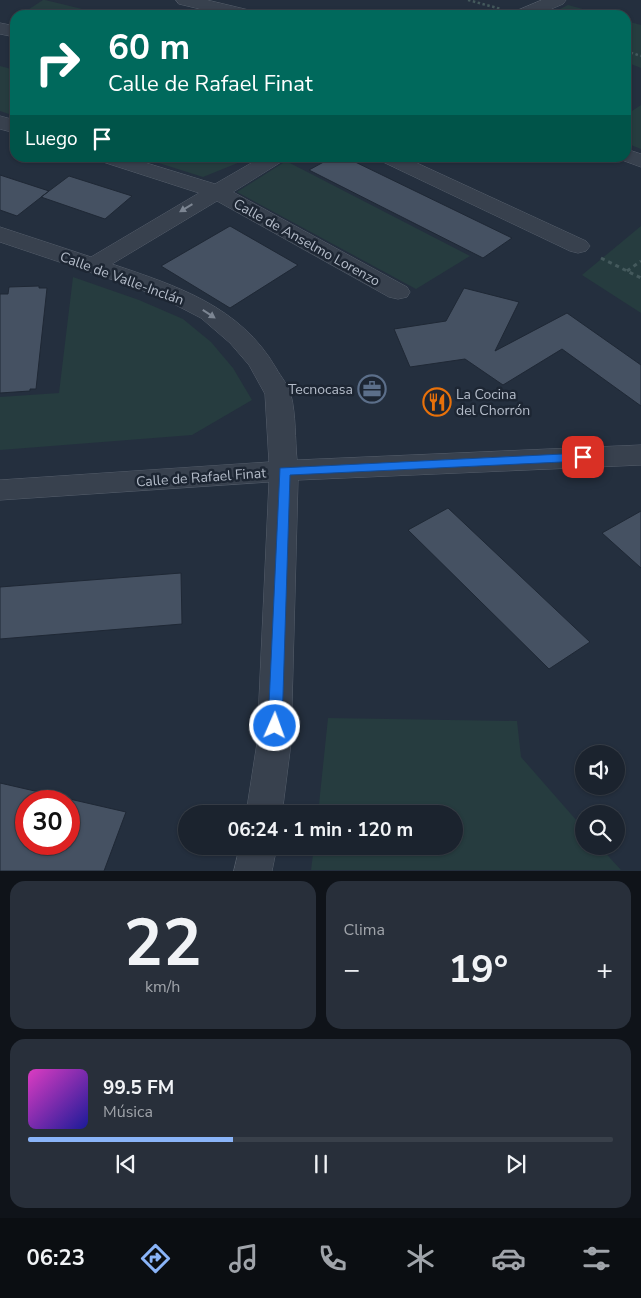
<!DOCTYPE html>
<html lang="es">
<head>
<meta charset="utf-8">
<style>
  body { margin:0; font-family:"Nunito Sans",sans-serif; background:#282f3a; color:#f1f3f6; height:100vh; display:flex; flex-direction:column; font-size:19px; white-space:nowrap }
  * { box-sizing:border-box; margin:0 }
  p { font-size:16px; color:#a0a4aa }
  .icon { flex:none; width:28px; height:28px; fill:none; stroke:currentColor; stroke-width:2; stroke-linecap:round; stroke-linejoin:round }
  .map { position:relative; height:871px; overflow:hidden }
  .panel { display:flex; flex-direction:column; gap:10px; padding:10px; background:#0f1319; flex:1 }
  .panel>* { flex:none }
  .hud { position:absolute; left:10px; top:10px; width:621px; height:152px; border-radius:15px; box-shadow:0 1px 4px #0004,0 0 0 1px #39404a; background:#00695c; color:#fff; overflow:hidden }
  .fabs { position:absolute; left:575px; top:745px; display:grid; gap:10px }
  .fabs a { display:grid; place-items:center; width:50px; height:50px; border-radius:50%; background:#1b232e; box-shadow:0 1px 4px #0004,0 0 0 1px #39404a; font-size:25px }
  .speed { position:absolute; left:15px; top:790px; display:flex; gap:10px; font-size:25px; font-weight:700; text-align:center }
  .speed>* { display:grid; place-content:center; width:65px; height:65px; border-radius:50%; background:#1b232e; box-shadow:0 1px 4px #0004,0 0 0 1px #39404a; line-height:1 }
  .speed .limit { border:8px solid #d22; background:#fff; color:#111 }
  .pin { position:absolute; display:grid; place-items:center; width:42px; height:42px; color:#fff; margin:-21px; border-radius:10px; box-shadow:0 2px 8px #0006 }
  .me { position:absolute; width:55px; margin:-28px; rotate:2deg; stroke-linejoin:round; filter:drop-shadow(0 0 4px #0008) }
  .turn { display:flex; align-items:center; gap:18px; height:105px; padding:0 15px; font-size:22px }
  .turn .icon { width:65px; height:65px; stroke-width:2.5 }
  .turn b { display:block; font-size:35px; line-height:42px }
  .then { display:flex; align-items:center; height:48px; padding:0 15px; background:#0003; gap:10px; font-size:19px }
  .big { font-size:38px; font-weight:700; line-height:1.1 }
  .panel .widget { flex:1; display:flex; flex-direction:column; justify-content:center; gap:8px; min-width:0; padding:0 18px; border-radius:15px; background:#282f3a }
  .panel .dial { align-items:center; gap:0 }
  .dial b { font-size:65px; line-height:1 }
  .song { display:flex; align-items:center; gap:15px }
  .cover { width:60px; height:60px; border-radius:8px; background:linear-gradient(135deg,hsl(310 70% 55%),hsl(240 70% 35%)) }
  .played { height:5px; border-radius:2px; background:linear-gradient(90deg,#8ab4f8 35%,#39404a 35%) }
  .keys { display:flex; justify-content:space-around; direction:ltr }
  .heat { display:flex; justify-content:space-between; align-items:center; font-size:28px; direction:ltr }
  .panel .tiles { flex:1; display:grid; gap:10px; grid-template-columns:1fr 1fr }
  .widget:last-child { grid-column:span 2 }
  .trip { position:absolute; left:178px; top:805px; width:285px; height:50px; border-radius:25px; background:#1b232e; box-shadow:0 1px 4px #0004,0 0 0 1px #39404a; font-weight:700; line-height:50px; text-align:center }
  .menu { display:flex; height:80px; justify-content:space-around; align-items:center; background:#0b0e12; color:#a0a4aa }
  .menu .icon { width:35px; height:35px }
  .menu .active { color:#8ab4f8 }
  .menu b { font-size:22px; color:#f1f3f6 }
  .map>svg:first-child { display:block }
</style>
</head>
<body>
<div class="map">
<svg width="641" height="871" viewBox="0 0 641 871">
  <rect width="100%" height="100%" fill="#242f3e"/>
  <path fill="#263c3f" d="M43 0H45L107 15H20Z
    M568 5 605 15H548Z
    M626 21 641 25V68L626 62Z
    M0 66 15 70V116L0 111Z
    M641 105V149L626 143V115Z
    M143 158H250L203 177Z
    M286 161 470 256 416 289 237 192Z
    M641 226V313L582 275Z
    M73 277 139 300 183 319 211 342 233 368 252 400 192 435 0 450V397L59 393Z
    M328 718 517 721 521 757 584 829V846H599L621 870H311L314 846H454V814H318Z"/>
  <path fill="#455162" stroke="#1f2835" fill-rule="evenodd" d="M331 158H347L512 238 483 258 309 170Z
    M0 175 49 191 17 216 0 210Z
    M69 176 132 196 105 219 41 197Z
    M230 226 298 265 230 308 161 266Z
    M39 286V288H47L36 389H30V391L0 393V294H8L9 287Z
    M464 288 519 302 495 351 567 313 641 365V406L562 349 503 385 465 359 410 367 394 329 446 321Z
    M448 508 590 642 549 669 408 530Z
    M641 511V568L602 533Z
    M181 573 182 624 0 639V587Z
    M0 783 126 812 104 871H0ZM26 801H69V844H26Z"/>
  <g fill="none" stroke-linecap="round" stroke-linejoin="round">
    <g stroke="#565f6c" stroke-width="1">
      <path id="minor" d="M176 0H207L253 11 256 15H225L179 4Z
        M542 0H566L563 4 537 15H513L516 11Z
        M0 23 15 26V37L0 34Z
        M0 116 15 120V133L0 129Z
        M626 149 641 154V167L619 159 617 158H626Z
        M99 158H130L215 184 260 158H284L281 162 233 192 407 287 410 292 407 297 398 299 389 297 217 201 112 264C177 286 240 306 276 368 281 377 289 386 291 395 296 415 295 439 297 460L641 445V465L298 480 291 743 282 814H246L257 743 269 482 0 500V480L269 462 265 394 249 365 230 343 201 318 166 300 134 287 0 242V227L91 257 199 193 103 162Z
        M379 158H406L586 241 590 246 586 251 578 253 570 251 383 162Z
        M240 846H277L272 871H234Z"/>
    </g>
    <path stroke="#44595c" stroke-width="2.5" stroke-dasharray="2.5 2.5" stroke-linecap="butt" d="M468 0 501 9
      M626 51 641 56"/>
    <path stroke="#44595c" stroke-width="3" stroke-dasharray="4 4" stroke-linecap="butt" d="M601 258 641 278
      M627 271 641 261"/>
    <use href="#minor" fill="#38414e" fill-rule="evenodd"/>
  </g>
  <defs><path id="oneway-solid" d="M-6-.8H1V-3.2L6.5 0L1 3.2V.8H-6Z" transform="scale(1.25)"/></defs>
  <g fill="#7c8592">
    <use href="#oneway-solid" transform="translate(186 208) rotate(149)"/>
    <use href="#oneway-solid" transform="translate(209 314) rotate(33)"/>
  </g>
  <path fill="#1a73e8" stroke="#114b97" d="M583 453 589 457 583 461 290 475 282 726 280 731 275 733 270 731 268 726 280 468Z"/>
  <defs>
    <g id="office-ring" transform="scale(1.4375)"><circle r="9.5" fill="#1d2633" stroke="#5c6f8a" stroke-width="1.5"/><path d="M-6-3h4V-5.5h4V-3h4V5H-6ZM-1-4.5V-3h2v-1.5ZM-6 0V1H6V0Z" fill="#5c6f8a"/></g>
    <g id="restaurant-ring" transform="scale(1.4375)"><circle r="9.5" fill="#1d2633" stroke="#e8710a" stroke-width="1.5"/><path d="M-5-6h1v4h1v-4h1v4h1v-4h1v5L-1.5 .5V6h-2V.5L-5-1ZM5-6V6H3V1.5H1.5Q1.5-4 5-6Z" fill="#e8710a"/></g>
  </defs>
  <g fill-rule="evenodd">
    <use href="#office-ring" x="372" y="389"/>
    <use href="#restaurant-ring" x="437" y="402"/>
  </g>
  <g text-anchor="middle" stroke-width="5" stroke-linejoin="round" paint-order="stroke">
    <g font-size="14" fill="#b4bcc9" stroke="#1d2633">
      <text transform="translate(307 242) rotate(29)" y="5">Calle de Anselmo Lorenzo</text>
      <text transform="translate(122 278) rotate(20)" y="5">Calle de Valle-Inclán</text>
      <text transform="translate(201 477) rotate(-4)" y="5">Calle de Rafael Finat</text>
    </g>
    <g font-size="14" fill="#b4bcc9" stroke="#1d2633" text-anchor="end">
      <text x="353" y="394">Tecnocasa</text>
      <text x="456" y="399" text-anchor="start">La Cocina<tspan x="456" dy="16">del Chorrón</tspan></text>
    </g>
  </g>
</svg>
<div class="fabs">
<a><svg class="icon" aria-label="sound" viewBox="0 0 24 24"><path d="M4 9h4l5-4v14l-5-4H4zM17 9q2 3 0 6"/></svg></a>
<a><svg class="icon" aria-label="search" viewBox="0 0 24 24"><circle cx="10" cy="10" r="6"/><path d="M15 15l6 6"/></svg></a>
</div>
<div class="speed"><div class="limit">30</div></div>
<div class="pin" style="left:583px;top:457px;background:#d93025"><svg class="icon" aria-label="arrive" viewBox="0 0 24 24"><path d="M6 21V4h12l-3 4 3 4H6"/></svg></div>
<svg class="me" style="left:275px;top:726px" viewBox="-20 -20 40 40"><circle r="17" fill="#1a73e8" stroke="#fff" stroke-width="3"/><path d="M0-11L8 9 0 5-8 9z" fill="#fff"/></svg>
<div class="trip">06:24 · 1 min · 120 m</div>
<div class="hud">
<div class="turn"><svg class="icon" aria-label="right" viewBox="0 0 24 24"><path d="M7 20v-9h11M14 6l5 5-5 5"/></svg><div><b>60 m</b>Calle de Rafael Finat</div></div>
<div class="then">Luego<svg class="icon" aria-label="arrive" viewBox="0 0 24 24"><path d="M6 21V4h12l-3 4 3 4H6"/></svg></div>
</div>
</div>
<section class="panel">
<div class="tiles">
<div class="widget dial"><b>22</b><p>km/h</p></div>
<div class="widget"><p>Clima</p>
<div class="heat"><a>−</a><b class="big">19°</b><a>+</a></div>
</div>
<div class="widget">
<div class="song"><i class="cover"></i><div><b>99.5 FM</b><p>Música</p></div></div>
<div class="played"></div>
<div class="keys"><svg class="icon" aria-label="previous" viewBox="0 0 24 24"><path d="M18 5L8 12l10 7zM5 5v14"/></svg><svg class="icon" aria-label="pause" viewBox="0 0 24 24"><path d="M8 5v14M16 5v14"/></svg><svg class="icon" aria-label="next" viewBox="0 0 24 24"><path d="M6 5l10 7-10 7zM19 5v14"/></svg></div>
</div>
</div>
</section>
<nav class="menu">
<b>06:23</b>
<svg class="icon active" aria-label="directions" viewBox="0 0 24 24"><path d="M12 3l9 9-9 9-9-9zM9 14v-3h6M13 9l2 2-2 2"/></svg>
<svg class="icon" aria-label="music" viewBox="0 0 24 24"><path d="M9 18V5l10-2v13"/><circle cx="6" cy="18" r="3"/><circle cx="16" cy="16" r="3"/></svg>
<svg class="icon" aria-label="phone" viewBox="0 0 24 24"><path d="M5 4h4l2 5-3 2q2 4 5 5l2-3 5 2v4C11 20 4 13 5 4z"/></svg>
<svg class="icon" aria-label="climate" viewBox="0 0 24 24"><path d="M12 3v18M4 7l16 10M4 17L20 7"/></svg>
<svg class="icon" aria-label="car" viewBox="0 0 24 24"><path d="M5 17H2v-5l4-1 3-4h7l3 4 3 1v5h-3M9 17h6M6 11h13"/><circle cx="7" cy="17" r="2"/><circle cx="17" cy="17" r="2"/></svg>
<svg class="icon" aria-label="filters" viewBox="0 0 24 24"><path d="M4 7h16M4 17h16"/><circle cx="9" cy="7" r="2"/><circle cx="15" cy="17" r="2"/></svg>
</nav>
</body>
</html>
